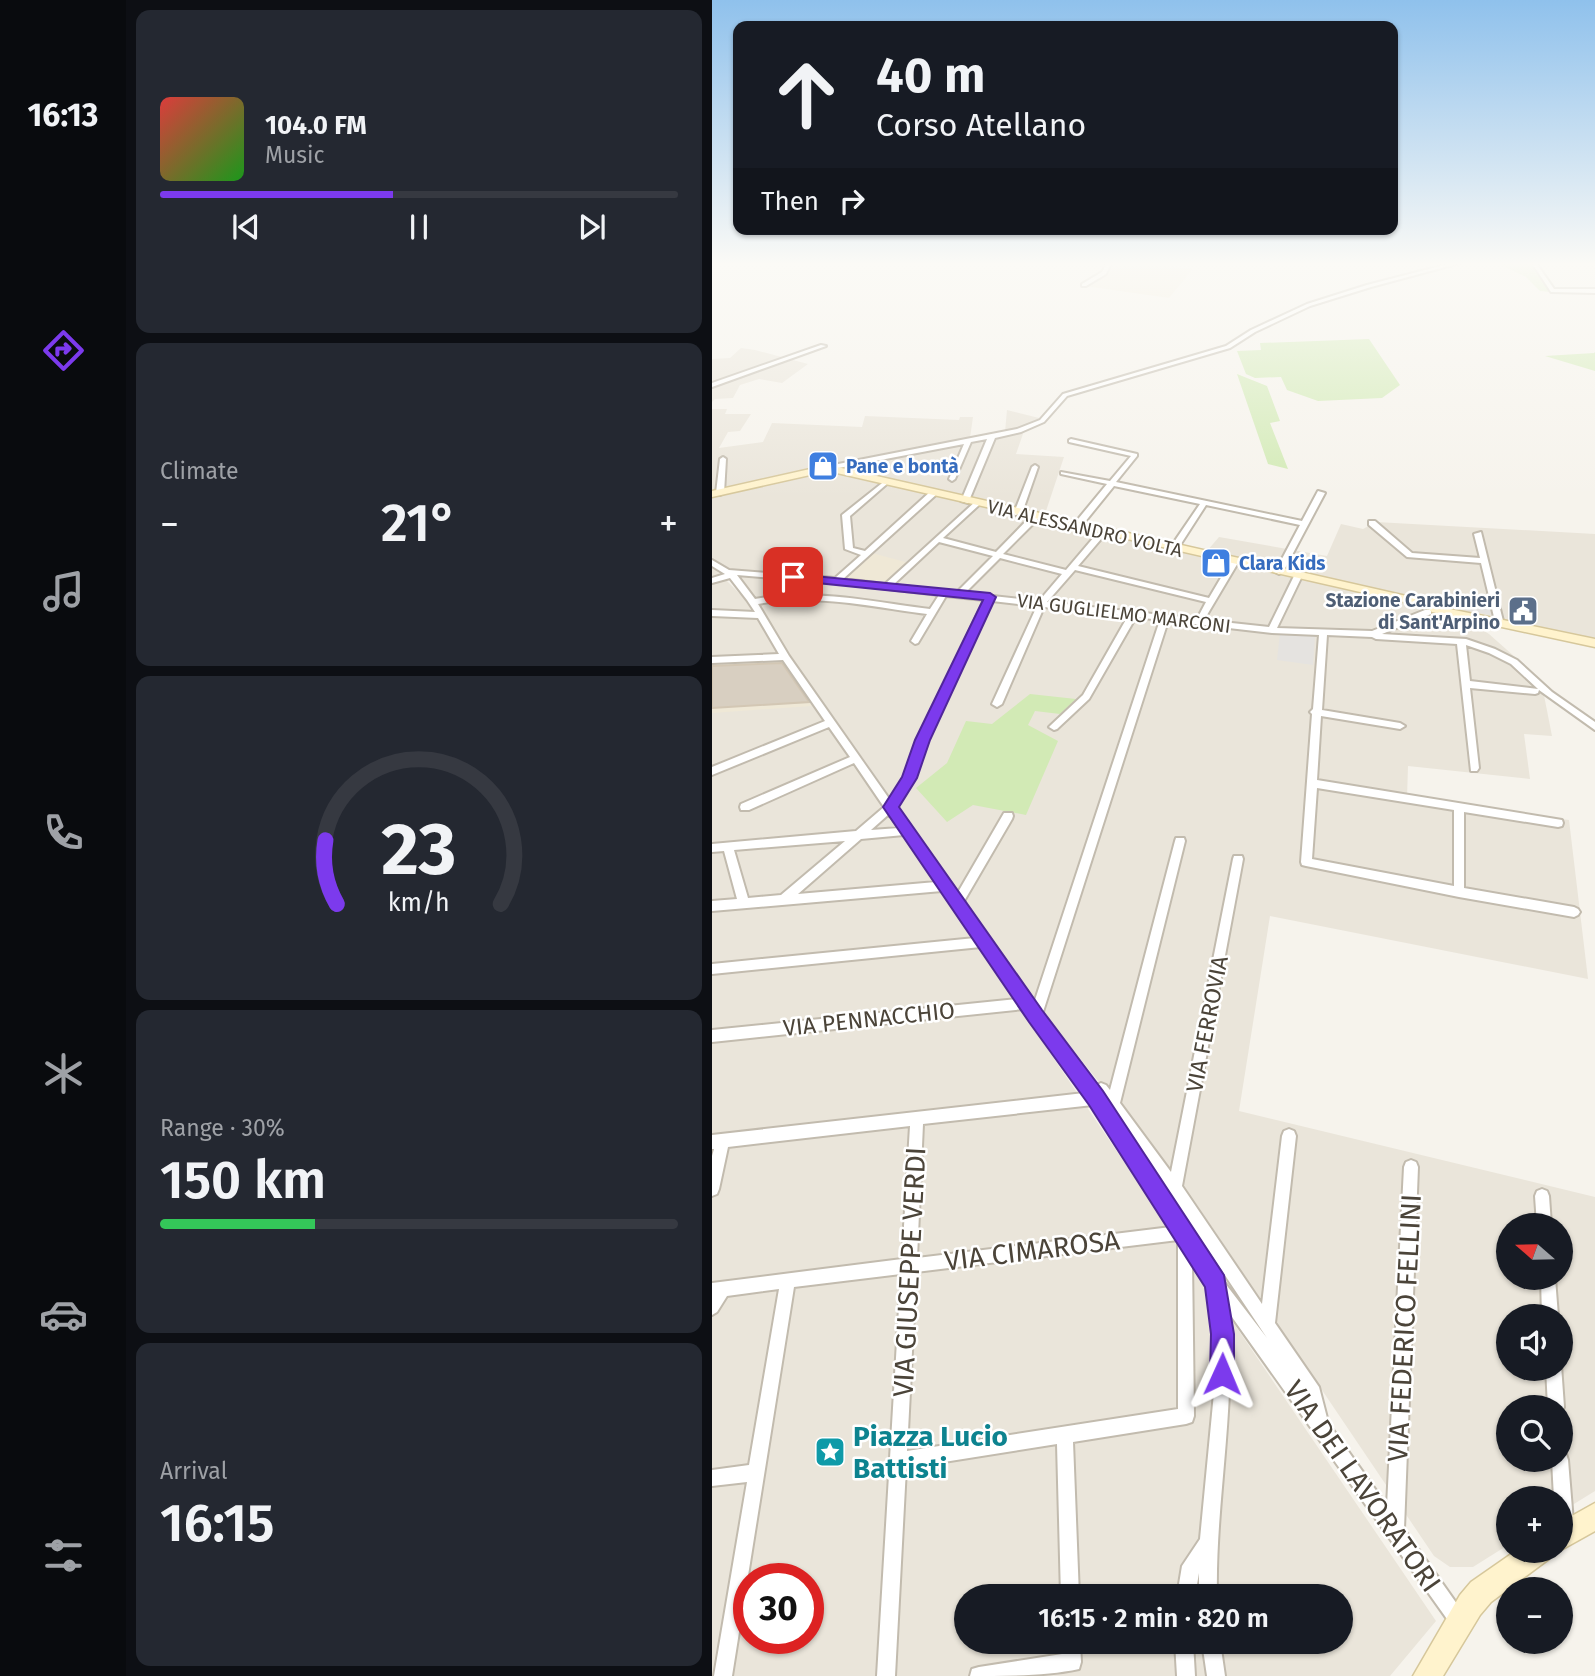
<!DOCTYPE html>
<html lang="en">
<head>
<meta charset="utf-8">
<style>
  body { margin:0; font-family:"Fira Sans",sans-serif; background:#242831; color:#f1f3f6; height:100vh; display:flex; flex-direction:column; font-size:26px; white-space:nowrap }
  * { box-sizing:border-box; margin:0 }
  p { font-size:23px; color:#9ea1a6 }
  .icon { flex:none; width:38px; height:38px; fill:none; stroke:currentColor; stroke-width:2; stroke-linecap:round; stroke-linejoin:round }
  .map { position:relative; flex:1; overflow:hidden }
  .drawer { display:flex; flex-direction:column; gap:10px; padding:10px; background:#0d0f14; width:586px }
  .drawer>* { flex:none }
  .guide { position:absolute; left:21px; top:21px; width:665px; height:214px; border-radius:14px; box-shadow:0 2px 5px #0004; background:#171b24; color:#f1f3f6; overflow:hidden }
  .needle { width:46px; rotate:290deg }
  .buttons { position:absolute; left:784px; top:1213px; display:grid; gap:14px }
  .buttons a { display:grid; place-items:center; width:77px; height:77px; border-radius:50%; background:#171b24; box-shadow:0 2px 5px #0004; font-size:35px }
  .speed { position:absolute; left:21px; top:1563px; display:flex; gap:14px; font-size:35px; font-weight:700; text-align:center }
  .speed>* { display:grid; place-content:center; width:91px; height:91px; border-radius:50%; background:#171b24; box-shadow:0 2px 5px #0004; line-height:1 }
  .speed .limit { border:10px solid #d22; background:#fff; color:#111 }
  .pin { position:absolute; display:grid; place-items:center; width:60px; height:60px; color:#fff; margin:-30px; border-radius:14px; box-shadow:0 4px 10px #0006 }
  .me { position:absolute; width:77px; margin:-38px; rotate:1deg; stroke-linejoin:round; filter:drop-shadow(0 0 5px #0008) }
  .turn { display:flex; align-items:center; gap:24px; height:147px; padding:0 28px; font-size:32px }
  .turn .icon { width:91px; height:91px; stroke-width:2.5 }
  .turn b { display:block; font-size:49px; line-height:60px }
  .then { display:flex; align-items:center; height:66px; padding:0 28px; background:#0003; gap:14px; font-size:26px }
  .big { font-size:52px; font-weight:600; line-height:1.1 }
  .drawer .widget { flex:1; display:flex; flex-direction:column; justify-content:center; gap:10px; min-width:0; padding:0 24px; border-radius:14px; background:#242831 }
  .drawer .dial { align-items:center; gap:0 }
  .dial svg { height:182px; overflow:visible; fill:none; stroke:#363941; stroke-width:7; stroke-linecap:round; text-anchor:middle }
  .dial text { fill:#f1f3f6; stroke:none }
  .song { display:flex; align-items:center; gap:21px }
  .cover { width:84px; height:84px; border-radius:10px; background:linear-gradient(135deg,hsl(0 70% 55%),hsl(120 70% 35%)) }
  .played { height:7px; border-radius:4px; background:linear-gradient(90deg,#7c3aed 45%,#363941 45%) }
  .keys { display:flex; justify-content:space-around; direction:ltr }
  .heat { display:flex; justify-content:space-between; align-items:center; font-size:38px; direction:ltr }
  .charge { height:10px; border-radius:5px; background:linear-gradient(90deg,#34c759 30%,#363941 0) }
  .trip { position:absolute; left:242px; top:1584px; width:399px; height:70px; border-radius:35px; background:#171b24; box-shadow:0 2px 5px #0004; font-weight:600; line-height:70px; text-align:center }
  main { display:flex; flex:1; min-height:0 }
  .tab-bar { display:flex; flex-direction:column; width:126px; justify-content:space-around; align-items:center; background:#090b0e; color:#9ea1a6 }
  .tab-bar .icon { width:49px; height:49px }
  .tab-bar .active { color:#7c3aed }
  .tab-bar b { font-size:32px; color:#f1f3f6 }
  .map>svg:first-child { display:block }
</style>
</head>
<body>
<main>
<nav class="tab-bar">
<b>16:13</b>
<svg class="icon active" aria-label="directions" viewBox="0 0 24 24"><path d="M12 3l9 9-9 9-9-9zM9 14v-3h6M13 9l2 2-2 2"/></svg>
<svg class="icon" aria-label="music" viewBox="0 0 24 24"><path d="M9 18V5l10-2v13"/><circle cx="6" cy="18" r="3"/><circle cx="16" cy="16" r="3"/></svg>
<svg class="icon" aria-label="phone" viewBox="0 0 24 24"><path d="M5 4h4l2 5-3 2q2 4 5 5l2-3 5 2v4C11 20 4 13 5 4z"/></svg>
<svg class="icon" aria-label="climate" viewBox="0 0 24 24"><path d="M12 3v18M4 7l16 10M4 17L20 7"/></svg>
<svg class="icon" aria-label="car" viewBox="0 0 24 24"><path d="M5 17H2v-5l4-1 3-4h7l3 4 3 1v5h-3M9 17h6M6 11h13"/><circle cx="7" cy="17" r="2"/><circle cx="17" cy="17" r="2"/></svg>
<svg class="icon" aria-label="filters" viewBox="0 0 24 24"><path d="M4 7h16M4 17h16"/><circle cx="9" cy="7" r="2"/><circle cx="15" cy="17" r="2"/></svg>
</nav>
<section class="drawer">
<div class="widget">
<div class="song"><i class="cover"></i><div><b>104.0 FM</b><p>Music</p></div></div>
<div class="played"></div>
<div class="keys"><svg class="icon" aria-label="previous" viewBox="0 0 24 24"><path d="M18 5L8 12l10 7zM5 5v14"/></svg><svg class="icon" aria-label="pause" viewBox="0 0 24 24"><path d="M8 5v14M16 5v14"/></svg><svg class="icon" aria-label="next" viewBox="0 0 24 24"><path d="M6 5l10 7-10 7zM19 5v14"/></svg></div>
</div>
<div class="widget"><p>Climate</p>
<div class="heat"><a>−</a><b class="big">21°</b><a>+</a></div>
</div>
<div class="widget dial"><svg viewBox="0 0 100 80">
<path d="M14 69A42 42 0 1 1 86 69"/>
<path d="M14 69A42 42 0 0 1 9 41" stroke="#7c3aed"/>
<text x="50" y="56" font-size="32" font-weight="700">23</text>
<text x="50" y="72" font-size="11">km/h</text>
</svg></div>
<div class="widget"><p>Range · 30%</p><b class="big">150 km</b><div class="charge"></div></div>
<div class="widget"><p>Arrival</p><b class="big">16:15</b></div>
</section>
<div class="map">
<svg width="883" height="1676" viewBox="0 0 883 1676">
  <rect width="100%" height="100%" fill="#f6f3ec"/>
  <path fill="#eae5da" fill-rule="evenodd" d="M29 348 43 350 96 364 70 383 47 379 28 385 21 398 3 399 0 402V359L18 358Z
    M0 409H15L13 414H39L28 431 16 432 7 448 51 442 60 423 150 427 153 416 247 420 248 417H261L258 438 293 432 295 410 335 420 312 431 304 454 352 457 333 514 495 551 507 537 615 556 629 524 651 529 664 522 883 534V646L748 616 777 634 829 680 840 736 812 734 818 779 696 766 695 798 857 820 876 979 558 916 527 1111 883 1197V1491L849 1512V1498H796V1545L761 1567H738L722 1556 485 1205 323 1002 76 652 52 614 14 569 0 558ZM796 1225H849V1278H796ZM796 1316H849V1368H796ZM796 1407H849V1460H796Z
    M0 566 36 602 67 654 724 1621 678 1676H0ZM37 1578H96V1638H37ZM254 1596H628V1642H254Z"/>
  <path fill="#efe8d6" d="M401 263H424L481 269 457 298 373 286 395 274Z
    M160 553 197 563 175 584 133 580Z
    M70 660 100 706 0 713V663Z"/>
  <path fill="#d2eab5" d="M785 263H819L839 292 828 291 814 277Z
    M657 339 688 385 670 398 606 401 575 390 569 377 543 378 534 374 525 351 549 350 548 343Z
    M883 352V371L833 356 882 353Z
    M525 374 555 386 568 421 558 423 576 469 556 464Z
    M318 694 364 699 348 714 323 711 316 725 346 741 314 815 261 805 235 822 204 788 235 763 254 721 280 724Z"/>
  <path fill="#e5e3e0" d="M736 593 775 596 779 615 738 606Z
    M568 633 603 636 601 665 565 660Z"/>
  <path fill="#d8cfc1" stroke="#d3c7b4" stroke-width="2" d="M70 663 97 702 0 708V666Z"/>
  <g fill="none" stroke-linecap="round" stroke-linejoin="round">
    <g stroke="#c2bbae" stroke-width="4">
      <path id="street" d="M395 263H399L394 274 374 286H370V284L390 272Z
        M740 263H748L659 287 598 306 543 332 518 348 355 396 332 422 309 432 283 438 256 503 249 501 275 439 259 442 243 479 240 481 237 479 252 444 116 470 113 468 116 466 305 429 328 420 351 394 514 346 539 330 595 304 655 285Z
        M820 263H824L842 289H883V293L839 292Z
        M109 345 114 346 0 387V383Z
        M359 439 425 454V456L404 482 590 521 606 491 613 493 571 572 567 574 563 572 588 525 494 505 465 550H462L458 548 488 504 402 486 368 528H362V524L395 484 349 474V472L398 481 419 456 357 442V440Z
        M11 457 14 459 12 493 8 495 4 493 8 459Z
        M323 465 326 467 310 513 303 515 302 513 320 467Z
        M174 480 176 481V483L138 516 141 548 153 551 219 491 226 493 131 579 173 584 264 501H267V505L231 538 284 552 320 515H326V519L291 554 354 570 388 530H391L395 532 366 566 497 598 520 559H526L527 561 492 620 557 627 582 576 586 574 590 576 565 628 660 631 713 610H719V614L670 634 754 639 783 649 805 660 840 692 883 722V730L827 690 826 693 823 694 758 688 767 768 765 771H759L745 644 664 639 660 637 615 635 610 710 688 723 693 726 688 729 609 716 605 780 850 820 851 823 850 826 846 827 752 812V888L862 907 866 909 868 912 866 915 862 917 747 897 594 866 590 865 589 862 600 714 598 712 601 709 607 635 560 633 456 621 330 1015 383 1086 389 1083 394 1085 398 1090 463 841 464 838H472L473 841 408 1103 459 1172 521 859 522 856H530L531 859 470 1186 550 1304 570 1136 572 1131 577 1129 582 1131 584 1136 563 1323 607 1387 615 1418 614 1420 675 1506 692 1167 694 1162 699 1160 704 1162 706 1167 692 1529 752 1614 755 1620 752 1626 746 1629 740 1626 515 1310C525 1405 503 1500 505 1596H487V1573L483 1596H465L470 1566 488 1539 502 1393V1340L497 1285 480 1260 482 1416 480 1422 474 1424 361 1442 367 1596H349L345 1444 194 1468 183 1676H165L189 1274 82 1287 20 1676H2L35 1482 0 1486V1470L37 1465 67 1289 15 1296 5 1312 0 1315V1283L190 1259 198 1126 16 1147 7 1189 5 1194 0 1196V1156L2 1149H0V1135L372 1093 312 1009 0 1042V1030L305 999 269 947 0 974V964L263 938 230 891 0 911V901L25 899 12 851 0 852V844L144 831 172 807 142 763 37 810H29L28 807 29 804 138 757 117 727 0 775V767L113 721 71 660 0 663V657L67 654 46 618 0 616V610L43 612 35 600 18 578 0 583V578L13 574 0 566V560L17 570 123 578 149 555 133 549 130 515ZM227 542 281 556 245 592 181 585ZM288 558 350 574 327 601 253 593ZM363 570 494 602 485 619 335 602ZM25 575 125 583 227 595 218 609C161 602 101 588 43 599ZM234 596 272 600 206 740 192 777 178 800 77 656 46 604C101 593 160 607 215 614L199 641 203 644 206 643ZM280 601 325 606 280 704 285 707 290 704 332 607 416 616 371 695 339 725 337 727 342 730 345 729 377 699 424 617 448 620 322 1003 251 903 300 819 301 816 300 813H292L245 894 184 808 202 778 216 740ZM754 645 777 653 799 664 826 689 758 681ZM605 788 742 810V886L600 859ZM177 814 187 828 159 830ZM192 835 224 882 86 894 149 839ZM133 841 69 895 36 898 22 850ZM381 1105 459 1227 205 1258 211 1124ZM421 1143 458 1193 555 1338 509 1278 480 1233 478 1227 475 1226ZM466 1240V1409L195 1451 204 1272Z
        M657 521H663L700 553 768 558 762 534 769 532 791 621 790 623H784L783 621 769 563 695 557 657 525Z
        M830 1189 835 1191 837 1196 839 1225H825L823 1196 825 1191Z
        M829 1278H843L846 1316H830Z
        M849 1365 852 1407 849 1413V1407H836L834 1368H849Z
        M849 1452 854 1454 856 1460 862 1534 859 1540 853 1543 849 1541V1498H842L840 1460H849Z
        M350 1642H368L369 1662 367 1669C336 1676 291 1676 258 1676L260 1669 267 1667 350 1654Z
        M463 1642H481L483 1676H465Z
        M490 1642H508L513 1676H495Z"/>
    </g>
    <g stroke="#d6c79b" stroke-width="3">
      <path id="secondary" d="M116 465 712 600 718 605 883 639V647L720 612 714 607 116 471 0 497V491Z
        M883 1503V1531L849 1550V1522Z
        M805 1550H841L837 1559 779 1602 768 1615 731 1676H701L748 1595 759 1582Z"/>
    </g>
    <use href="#street" fill="#fff" fill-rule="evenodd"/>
    <use href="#secondary" fill="#fff3cd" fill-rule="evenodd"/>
  </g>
  <linearGradient id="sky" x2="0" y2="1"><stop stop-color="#8fc1ec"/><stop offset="0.53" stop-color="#fbfaf6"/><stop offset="1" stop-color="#fbfaf6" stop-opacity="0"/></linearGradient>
  <rect width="883" height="498" fill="url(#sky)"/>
  <path fill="#7c3aed" stroke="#51269a" stroke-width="2" d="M81 574 278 593 284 597 218 740 205 778 187 807 330 1010 391 1091 512 1275 522 1334V1374L518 1383 510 1386 501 1383 498 1374 499 1334 493 1287 377 1105 317 1022 171 807 190 777 203 740 271 600 76 580V575Z"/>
  <defs>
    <g id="shop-square" transform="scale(1.575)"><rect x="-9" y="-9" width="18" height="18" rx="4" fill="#3f7fe0" stroke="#fff"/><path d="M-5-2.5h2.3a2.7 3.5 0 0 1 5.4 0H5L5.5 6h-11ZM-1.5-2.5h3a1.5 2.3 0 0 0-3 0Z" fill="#fff"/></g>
    <g id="civic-square" transform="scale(1.575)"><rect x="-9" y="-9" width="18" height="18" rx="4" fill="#5c6f8a" stroke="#fff"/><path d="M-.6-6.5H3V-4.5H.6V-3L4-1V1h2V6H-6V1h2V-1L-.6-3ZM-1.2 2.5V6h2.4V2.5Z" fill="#fff"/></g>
    <g id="sight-square" transform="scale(1.575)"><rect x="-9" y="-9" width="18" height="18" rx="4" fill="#0f9aa8" stroke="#fff"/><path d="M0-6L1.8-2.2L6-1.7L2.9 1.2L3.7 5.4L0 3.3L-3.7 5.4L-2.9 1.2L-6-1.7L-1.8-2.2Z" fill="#fff"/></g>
  </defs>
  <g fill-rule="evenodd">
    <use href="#shop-square" x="111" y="466"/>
    <use href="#shop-square" x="504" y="563"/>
    <use href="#civic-square" x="811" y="611"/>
    <use href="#sight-square" x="118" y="1452"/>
  </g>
  <g text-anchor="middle" stroke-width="5" stroke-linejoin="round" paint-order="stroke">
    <g font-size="19" font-weight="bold" fill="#366cbe" stroke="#fff" text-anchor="start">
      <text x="134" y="473">Pane e bontà</text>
      <text x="527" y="570">Clara Kids</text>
    </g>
    <g font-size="19" fill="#4b4439" stroke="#fff">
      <text transform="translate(373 528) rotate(13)" y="7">VIA ALESSANDRO VOLTA</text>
      <text transform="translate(412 613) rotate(7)" y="7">VIA GUGLIELMO MARCONI</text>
    </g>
    <g font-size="19" font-weight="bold" fill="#4e5e75" stroke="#fff" text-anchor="end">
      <text x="788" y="607">Stazione Carabinieri<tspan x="788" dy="22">di Sant'Arpino</tspan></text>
    </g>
    <g font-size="23" fill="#4b4439" stroke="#fff">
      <text transform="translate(157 1019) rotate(-6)" y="8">VIA PENNACCHIO</text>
      <text transform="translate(495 1024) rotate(-79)" y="8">VIA FERROVIA</text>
    </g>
    <g font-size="28" fill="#4b4439" stroke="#fff">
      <text transform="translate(320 1250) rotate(-7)" y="10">VIA CIMAROSA</text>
      <text transform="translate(197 1272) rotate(-87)" y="10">VIA GIUSEPPE VERDI</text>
      <text transform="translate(692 1328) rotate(-87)" y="10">VIA FEDERICO FELLINI</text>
      <text transform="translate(651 1486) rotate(55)" y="10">VIA DEI LAVORATORI</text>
    </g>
    <g font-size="28" font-weight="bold" fill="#0d838f" stroke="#fff" text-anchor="start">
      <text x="141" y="1446">Piazza Lucio<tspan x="141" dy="32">Battisti</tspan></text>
    </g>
  </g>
</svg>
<div class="buttons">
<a><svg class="needle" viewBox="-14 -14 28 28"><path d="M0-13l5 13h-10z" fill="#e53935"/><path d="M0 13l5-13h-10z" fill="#9ea1a6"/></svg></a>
<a><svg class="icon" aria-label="sound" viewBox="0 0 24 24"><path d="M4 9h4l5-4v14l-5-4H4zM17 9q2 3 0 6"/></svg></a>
<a><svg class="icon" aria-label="search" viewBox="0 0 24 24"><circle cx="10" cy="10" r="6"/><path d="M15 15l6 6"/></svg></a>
<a>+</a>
<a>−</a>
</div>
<div class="speed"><div class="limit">30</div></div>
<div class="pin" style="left:81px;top:577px;background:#d93025"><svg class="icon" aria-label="arrive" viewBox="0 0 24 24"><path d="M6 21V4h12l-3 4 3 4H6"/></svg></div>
<svg class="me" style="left:510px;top:1374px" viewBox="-20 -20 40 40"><path d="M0-17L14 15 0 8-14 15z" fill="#7c3aed" stroke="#fff" stroke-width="4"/></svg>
<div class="trip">16:15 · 2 min · 820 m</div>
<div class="guide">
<div class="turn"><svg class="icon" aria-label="ahead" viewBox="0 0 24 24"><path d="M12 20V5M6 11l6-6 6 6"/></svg><div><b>40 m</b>Corso Atellano</div></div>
<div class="then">Then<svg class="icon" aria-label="right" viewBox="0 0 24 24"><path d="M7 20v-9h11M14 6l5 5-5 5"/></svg></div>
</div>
</div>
</main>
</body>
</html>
